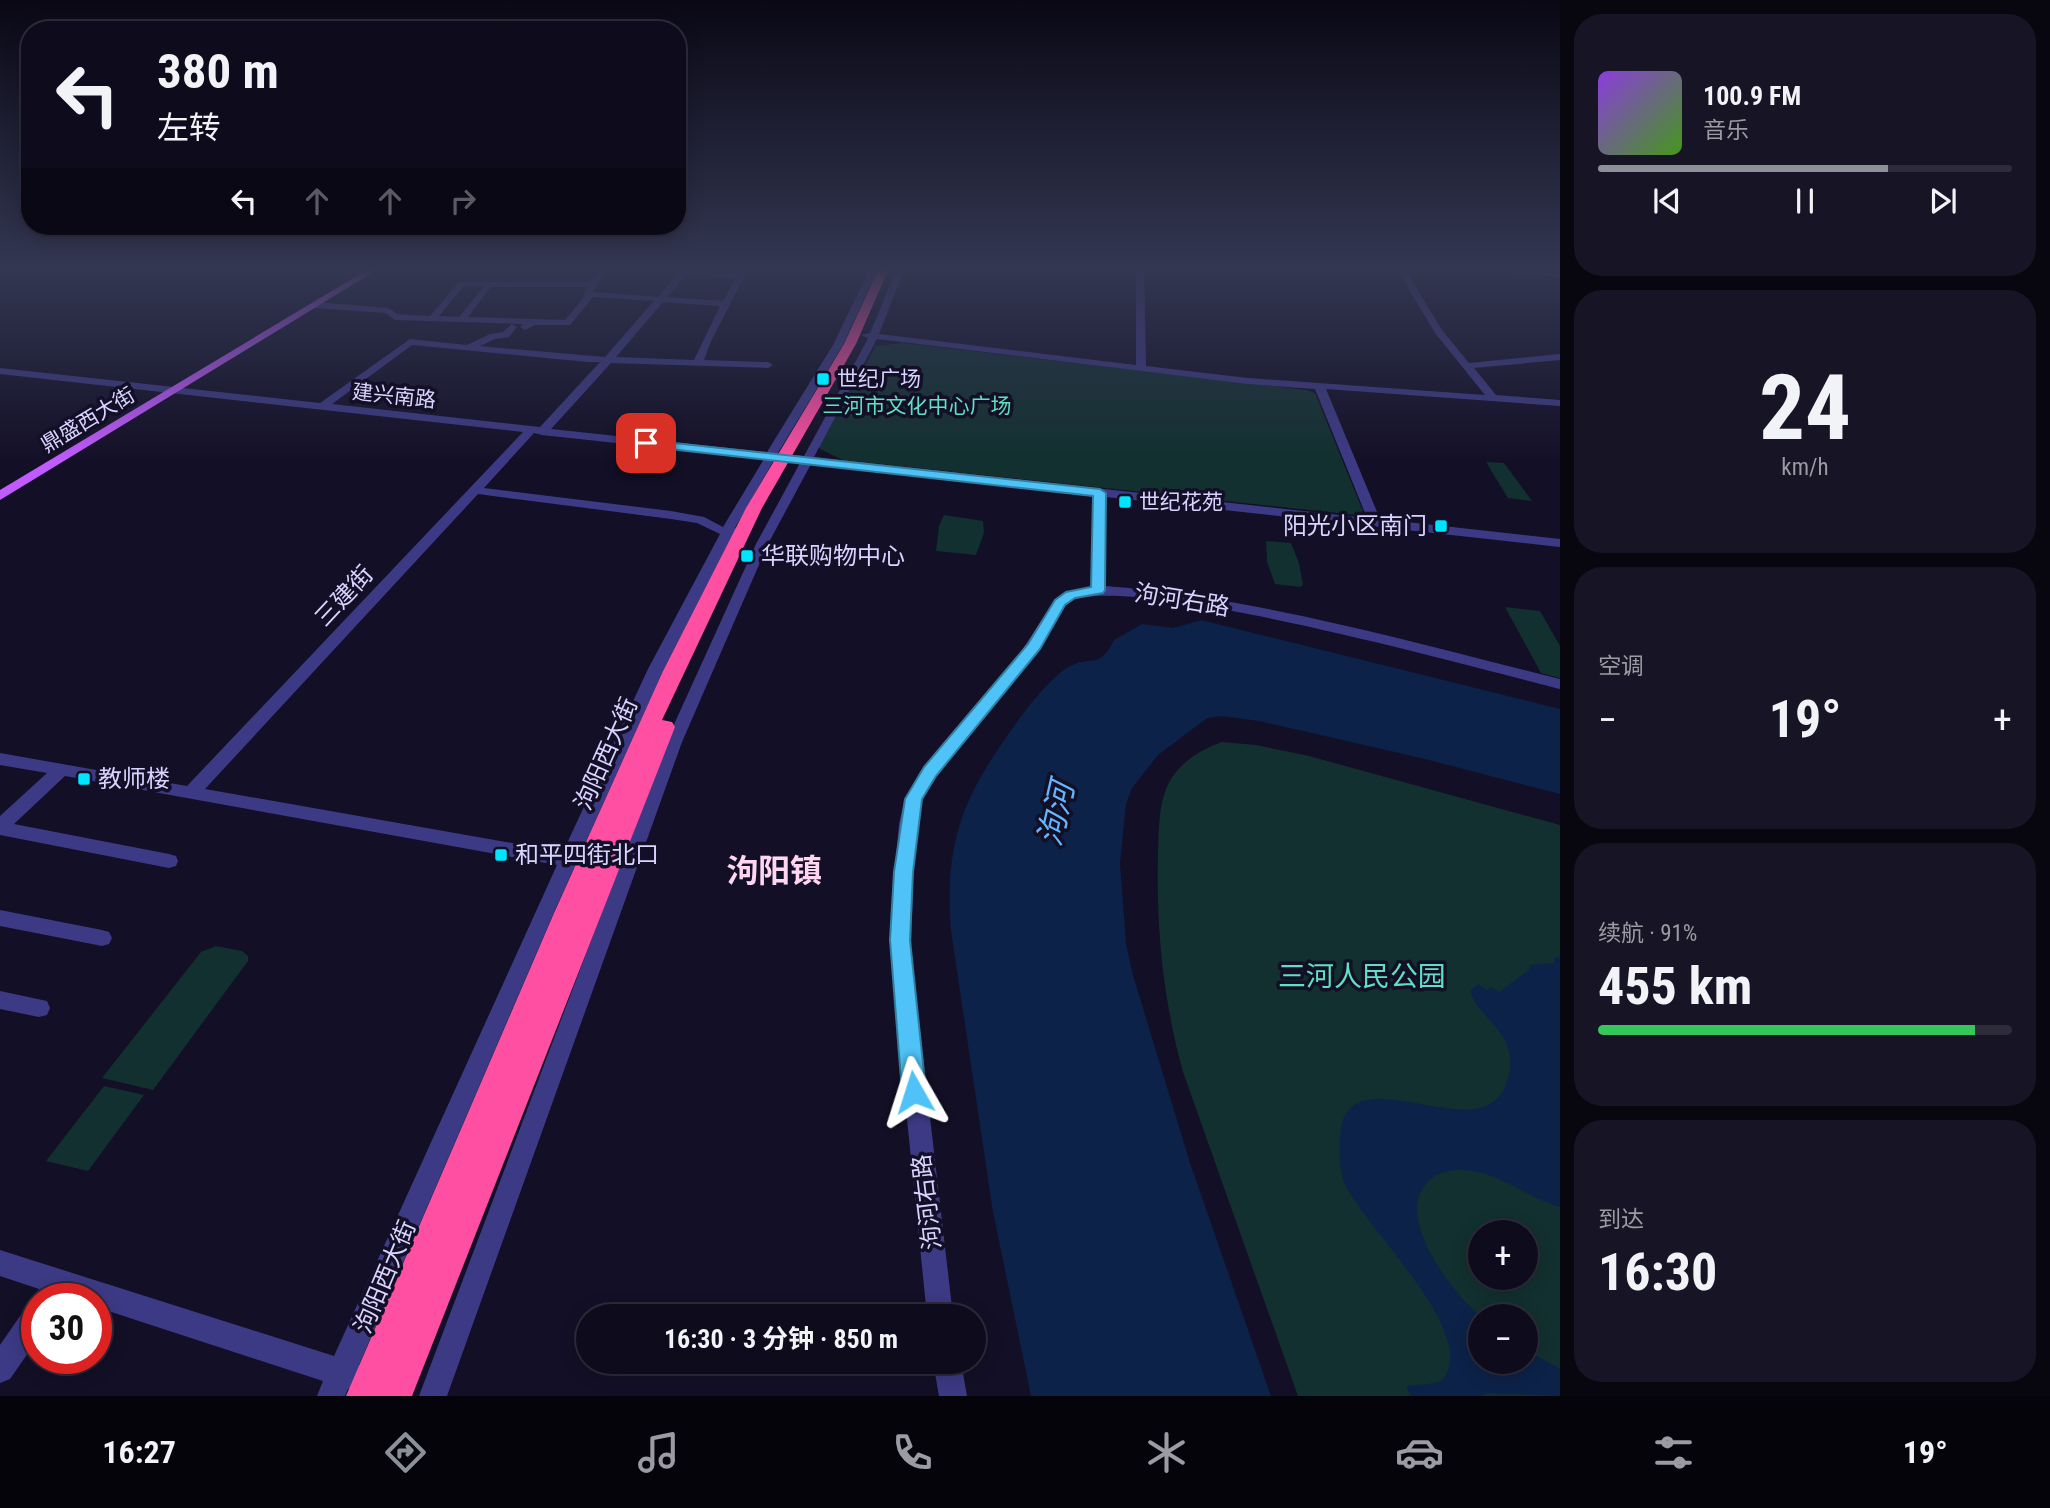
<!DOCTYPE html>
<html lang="zh">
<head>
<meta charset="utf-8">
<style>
  body { margin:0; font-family:"Roboto Condensed","Noto Sans SC",sans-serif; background:#171425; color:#f1f3f6; height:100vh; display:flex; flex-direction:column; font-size:26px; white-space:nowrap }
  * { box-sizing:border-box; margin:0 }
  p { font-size:23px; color:#9b9ba3 }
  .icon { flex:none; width:38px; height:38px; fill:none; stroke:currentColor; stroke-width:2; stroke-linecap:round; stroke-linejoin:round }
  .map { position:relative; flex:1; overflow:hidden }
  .details { display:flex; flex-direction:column; gap:14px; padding:14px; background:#08060f; width:490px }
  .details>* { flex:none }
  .banner { position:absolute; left:21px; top:21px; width:665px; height:214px; border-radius:28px; box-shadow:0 4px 18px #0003,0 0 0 2px #2e2b3b; background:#0e0b1c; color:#f1f3f6; overflow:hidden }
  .tools { position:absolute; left:1468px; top:1220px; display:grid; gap:14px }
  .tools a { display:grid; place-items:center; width:70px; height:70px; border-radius:50%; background:#0e0b1c; box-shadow:0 4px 18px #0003,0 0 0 2px #2e2b3b; font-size:35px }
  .speed { position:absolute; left:21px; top:1283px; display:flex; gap:14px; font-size:35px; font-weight:700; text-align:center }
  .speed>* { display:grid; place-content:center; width:91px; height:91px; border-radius:50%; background:#0e0b1c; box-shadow:0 4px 18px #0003,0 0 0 2px #2e2b3b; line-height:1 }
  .speed .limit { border:10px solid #d22; background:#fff; color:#111 }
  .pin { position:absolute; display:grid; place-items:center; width:60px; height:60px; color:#fff; margin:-30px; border-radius:14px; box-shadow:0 4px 10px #0006 }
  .me { position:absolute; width:77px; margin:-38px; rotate:354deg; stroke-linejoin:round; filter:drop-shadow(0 0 5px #0008) }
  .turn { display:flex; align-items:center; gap:24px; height:147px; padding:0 21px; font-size:32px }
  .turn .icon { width:91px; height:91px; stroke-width:2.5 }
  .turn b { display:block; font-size:49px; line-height:60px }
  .lanes { display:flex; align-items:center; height:66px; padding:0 21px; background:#0003; justify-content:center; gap:35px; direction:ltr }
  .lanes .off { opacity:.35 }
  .big { font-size:52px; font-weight:700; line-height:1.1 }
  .details .widget { flex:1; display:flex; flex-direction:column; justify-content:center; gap:10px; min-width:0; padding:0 24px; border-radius:28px; background:#171425 }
  .details .dial { align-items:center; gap:0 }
  .dial b { font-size:91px; line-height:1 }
  .song { display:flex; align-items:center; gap:21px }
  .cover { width:84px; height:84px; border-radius:10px; background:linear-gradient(135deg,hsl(270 70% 55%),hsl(100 70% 35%)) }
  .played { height:7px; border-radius:4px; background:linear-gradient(90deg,#8c9099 70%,#2e2b3b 70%) }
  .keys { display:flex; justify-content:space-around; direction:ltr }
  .heat { display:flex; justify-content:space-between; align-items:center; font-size:38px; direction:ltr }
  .charge { height:10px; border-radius:5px; background:linear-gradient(90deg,#34c759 91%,#2e2b3b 0) }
  .trip { position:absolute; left:576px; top:1304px; width:410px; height:70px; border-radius:35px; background:#0e0b1c; box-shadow:0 4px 18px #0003,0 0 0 2px #2e2b3b; font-weight:700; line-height:70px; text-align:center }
  .tabs { display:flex; height:112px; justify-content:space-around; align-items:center; background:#06040b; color:#9b9ba3 }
  .tabs .icon { width:49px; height:49px }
  .tabs .current { color:#8c9099 }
  .tabs b { font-size:32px; color:#f1f3f6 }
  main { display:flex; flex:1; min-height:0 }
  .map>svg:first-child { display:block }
</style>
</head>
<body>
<main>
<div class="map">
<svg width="1560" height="1396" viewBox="0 0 1560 1396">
  <rect width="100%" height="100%" fill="#130f26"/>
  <path fill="#12302f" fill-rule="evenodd" d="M903 343 1307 390 1315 393 1363 511 1356 515 843 460 820 449 818 446 876 346Z
    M1486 462 1504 463 1532 501 1508 498Z
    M944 515 983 521 984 533 976 555 936 551 939 526Z
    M1266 541 1291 543 1299 563 1303 585 1300 587 1275 584 1267 562Z
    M1505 607 1540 611 1560 646V678L1541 673Z
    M1222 742 1256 745 1309 756 1560 825V1396H1298L1183 1072C1163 1000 1156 928 1158 853 1159 830 1158 800 1171 779 1182 761 1202 749 1222 742ZM1480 1232H1526V1278H1480ZM1480 1316H1526V1362H1480Z
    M216 946 242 951 248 956V961L153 1090 102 1078 201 952Z
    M104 1086 144 1095 88 1171 46 1161Z"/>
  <path fill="#0c2248" d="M1201 620 1560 709V794L1421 758 1259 721 1221 716 1207 718 1158 755 1132 788 1126 804 1120 864 1126 944 1133 975 1190 1163 1271 1396H1031L993 1212 951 931C944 839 964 795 1017 722 1026 708 1054 675 1068 667 1094 654 1098 671 1114 640L1142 624 1173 628Z
    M1560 956V1207C1525 1197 1498 1170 1460 1170 1445 1170 1431 1175 1423 1188 1399 1223 1453 1294 1481 1316L1480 1362H1526V1350L1560 1369V1396L1487 1393 1480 1396H1411L1406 1386C1415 1384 1437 1385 1442 1380 1483 1333 1358 1223 1343 1179 1339 1166 1339 1150 1340 1137 1344 1049 1474 1149 1504 1089 1509 1079 1511 1069 1510 1058 1508 1029 1478 1016 1470 991L1478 984 1487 990 1491 987 1499 992 1529 970 1530 965 1554 963V958Z"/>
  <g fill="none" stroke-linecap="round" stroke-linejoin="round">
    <path fill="#3d3a85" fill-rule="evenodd" d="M297 268H334L372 273 368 275Z
      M599 268H607L593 292 658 297 683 268H691L689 271 738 273 741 268H749L711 341 704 360 768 362 773 365 768 368 611 363 551 429 767 452 833 345 870 268H878L843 345 778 453 804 456 865 344 868 338 861 335 870 333 897 268H905L879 334 1136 365V268H1144L1146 366 1248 378 1485 395 1435 333 1396 268H1404L1442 330 1469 363 1560 354V360L1474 368 1496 395 1560 400V406L1326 389 1380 519 1560 539V547L1106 497 1105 586C1260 598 1410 642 1560 679V689C1487 671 1113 566 1066 604L1025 668 932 781 922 802 914 849 911 953 953 1316H927L892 971V904L899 824 904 802 920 772 1015 661 1054 601 1063 593 1091 588 1094 495 811 464 768 544 682 742 447 1396H419L666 742 756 544 800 463 774 460 735 528 742 532 741 535 732 536 664 669 580 855 585 861 583 866 574 868 555 910 359 1365 363 1375 359 1385 348 1389 345 1396H317L323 1381 96 1307V1298H37V1301L36 1298 39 1289 0 1276V1250L334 1356 557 865 65 776 14 824 169 854 176 856 178 861 176 866 169 868 0 835V816L47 773 0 765V753L187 786 523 432 0 374V368L320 403 410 339 467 345 490 334 503 332 512 324 517 327 509 337 495 339 480 346 605 357 654 301 593 297 570 325H535L525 330 520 327 523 324 395 320 386 313 315 308 311 305 315 302 389 308 397 314 430 316 459 282H590ZM685 276 736 278 723 301 667 297ZM464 286 483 287 459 317 439 316ZM491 287H588L583 294 585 296 565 320 468 317ZM663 302 720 306 694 360 616 357ZM877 339 1248 384 1315 389 1367 518 814 457ZM412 345 588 362H600L540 427 332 404ZM534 433 542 435 764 459 723 527 704 517 671 511 484 488ZM478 494 671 519 697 523 720 534 648 669 563 852 205 789Z
      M1461 268 1560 273V277L1465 270Z
      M0 910 102 930 109 932 112 938 109 944 102 946 0 926Z
      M0 991 47 1001 50 1008 47 1015 39 1017 0 1009Z
      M37 1303V1340L10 1379 0 1383V1345L27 1306Z
      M933 1362H961L967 1396H939Z"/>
    <path fill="#c25bff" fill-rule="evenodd" d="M370 268H380L0 500V490Z"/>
    <path fill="#ff4fa3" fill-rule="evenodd" d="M879 268H889L856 344 762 508 662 720 672 722 675 727 412 1396H346L554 913 663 671 746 508 844 344Z"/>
  </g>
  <linearGradient id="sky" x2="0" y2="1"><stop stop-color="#0a0815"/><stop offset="0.58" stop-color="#333752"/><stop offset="1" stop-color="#333752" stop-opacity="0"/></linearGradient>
  <rect width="1560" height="463" fill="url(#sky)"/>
  <path fill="#4fc3f7" stroke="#337fa1" stroke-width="2" d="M646 440 1100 489 1106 493 1105 590 1103 593 1075 598 1065 605 1040 649 936 776 922 799 913 872 910 940 926 1092 922 1100 914 1103 906 1100 902 1092 890 940 894 872 905 799 924 767 1028 644 1055 600 1066 592 1091 587 1093 496 642 446 640 443Z"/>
  <g fill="#00e5ff" stroke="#130f26" stroke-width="2.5">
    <rect x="816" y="372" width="14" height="14" rx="3.5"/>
    <rect x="1118" y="495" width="14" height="14" rx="3.5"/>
    <rect x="1434" y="519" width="14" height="14" rx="3.5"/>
    <rect x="740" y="549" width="14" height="14" rx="3.5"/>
    <rect x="77" y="772" width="14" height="14" rx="3.5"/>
    <rect x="494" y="848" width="14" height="14" rx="3.5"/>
  </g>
  <g text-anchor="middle" stroke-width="7" stroke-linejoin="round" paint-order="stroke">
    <g font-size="21" fill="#d9d4ff" stroke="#130f26" text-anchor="start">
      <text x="837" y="386">世纪广场</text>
      <text x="1139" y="509">世纪花苑</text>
    </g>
    <g font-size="21" fill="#d9d4ff" stroke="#130f26">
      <text transform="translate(394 396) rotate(6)" y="7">建兴南路</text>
      <text transform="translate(88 420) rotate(-31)" y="7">鼎盛西大街</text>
    </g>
    <g font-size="21" fill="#5fe0c0" stroke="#130f26">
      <text x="917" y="413">三河市文化中心广场</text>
    </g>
    <g font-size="24" fill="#d9d4ff" stroke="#130f26" text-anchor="start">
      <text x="1427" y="534" text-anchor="end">阳光小区南门</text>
      <text x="761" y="564">华联购物中心</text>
      <text x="98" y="787">教师楼</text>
      <text x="515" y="863">和平四街北口</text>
    </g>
    <g font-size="24" fill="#d9d4ff" stroke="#130f26">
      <text transform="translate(344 596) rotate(-47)" y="8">三建街</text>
      <text transform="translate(1182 600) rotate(9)" y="8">泃河右路</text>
      <text transform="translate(606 754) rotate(-66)" y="8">泃阳西大街</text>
      <text transform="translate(927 1202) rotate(-97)" y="8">泃河右路</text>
      <text transform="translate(385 1277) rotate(-67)" y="8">泃阳西大街</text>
    </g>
    <g font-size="28" fill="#5fe0c0" stroke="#130f26">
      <text x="1362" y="986">三河人民公园</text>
    </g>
    <g font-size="32" font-style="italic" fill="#62b6ff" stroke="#130f26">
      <text transform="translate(1056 814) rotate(-77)" y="11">泃河</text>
    </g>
    <g font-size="32" font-weight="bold" fill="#ffd6f0" stroke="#130f26">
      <text x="774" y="882">泃阳镇</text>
    </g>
  </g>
</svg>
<div class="tools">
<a>+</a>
<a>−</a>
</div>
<div class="speed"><div class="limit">30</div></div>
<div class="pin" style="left:646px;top:443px;background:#d93025"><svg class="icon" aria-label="arrive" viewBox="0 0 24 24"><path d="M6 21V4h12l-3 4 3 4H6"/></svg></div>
<svg class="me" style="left:914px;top:1092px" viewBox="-20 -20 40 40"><path d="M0-17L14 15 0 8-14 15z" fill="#4fc3f7" stroke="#fff" stroke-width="4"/></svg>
<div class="trip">16:30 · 3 分钟 · 850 m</div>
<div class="banner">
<div class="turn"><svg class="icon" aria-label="left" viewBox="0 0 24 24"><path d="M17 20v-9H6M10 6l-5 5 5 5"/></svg><div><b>380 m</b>左转</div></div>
<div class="lanes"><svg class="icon" aria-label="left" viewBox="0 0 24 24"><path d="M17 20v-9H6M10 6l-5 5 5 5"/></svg><svg class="icon off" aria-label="ahead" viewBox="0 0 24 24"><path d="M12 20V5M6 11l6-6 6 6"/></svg><svg class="icon off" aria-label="ahead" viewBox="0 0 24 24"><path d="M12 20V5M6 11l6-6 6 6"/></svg><svg class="icon off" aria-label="right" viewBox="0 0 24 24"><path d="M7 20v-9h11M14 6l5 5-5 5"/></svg></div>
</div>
</div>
<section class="details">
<div class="widget">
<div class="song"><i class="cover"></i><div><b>100.9 FM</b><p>音乐</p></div></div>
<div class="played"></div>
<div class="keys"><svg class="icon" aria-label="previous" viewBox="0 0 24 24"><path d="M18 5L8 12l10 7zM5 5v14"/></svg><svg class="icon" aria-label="pause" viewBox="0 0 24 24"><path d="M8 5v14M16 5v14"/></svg><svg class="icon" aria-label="next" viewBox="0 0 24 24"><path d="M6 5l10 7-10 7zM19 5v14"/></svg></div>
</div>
<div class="widget dial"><b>24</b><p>km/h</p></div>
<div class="widget"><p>空调</p>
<div class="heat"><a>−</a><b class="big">19°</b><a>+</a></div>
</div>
<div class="widget"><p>续航 · 91%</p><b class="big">455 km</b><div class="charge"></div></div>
<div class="widget"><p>到达</p><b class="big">16:30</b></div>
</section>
</main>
<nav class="tabs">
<b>16:27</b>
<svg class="icon current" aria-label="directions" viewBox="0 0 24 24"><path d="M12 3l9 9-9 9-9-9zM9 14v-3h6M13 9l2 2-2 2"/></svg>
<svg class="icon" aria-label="music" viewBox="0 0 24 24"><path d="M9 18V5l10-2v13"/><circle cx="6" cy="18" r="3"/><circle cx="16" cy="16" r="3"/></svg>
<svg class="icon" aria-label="phone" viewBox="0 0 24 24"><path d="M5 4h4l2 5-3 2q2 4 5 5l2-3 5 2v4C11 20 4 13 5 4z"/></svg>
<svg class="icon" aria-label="climate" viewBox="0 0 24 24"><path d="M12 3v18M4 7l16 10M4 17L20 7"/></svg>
<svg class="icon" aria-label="car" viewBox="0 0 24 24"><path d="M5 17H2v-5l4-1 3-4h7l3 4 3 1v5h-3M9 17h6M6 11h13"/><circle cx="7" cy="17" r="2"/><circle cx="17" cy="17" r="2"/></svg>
<svg class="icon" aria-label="filters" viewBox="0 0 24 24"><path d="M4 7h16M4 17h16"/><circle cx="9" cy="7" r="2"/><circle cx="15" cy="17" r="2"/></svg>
<b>19°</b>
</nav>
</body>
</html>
